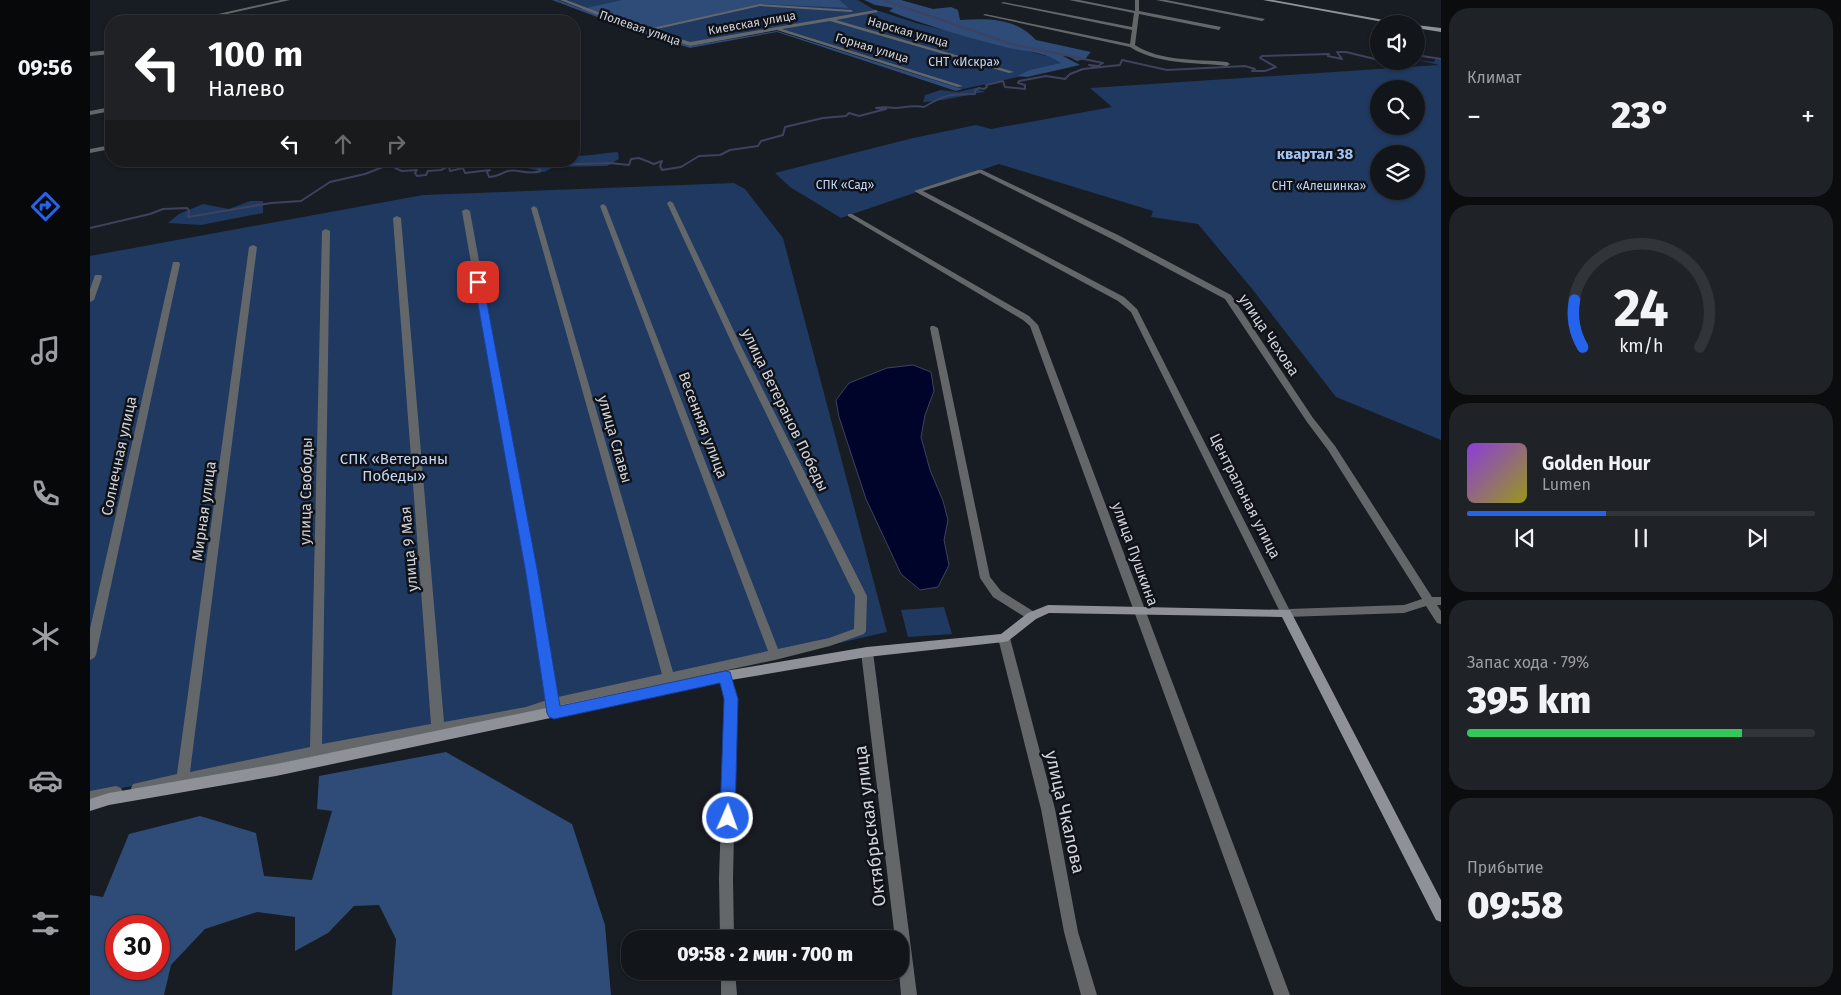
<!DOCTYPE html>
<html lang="ru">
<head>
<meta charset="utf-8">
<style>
  body { margin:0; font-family:"Fira Sans",sans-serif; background:#1f2227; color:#f1f3f6; height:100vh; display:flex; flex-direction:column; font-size:19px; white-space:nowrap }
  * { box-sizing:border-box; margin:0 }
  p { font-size:16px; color:#9c9fa2 }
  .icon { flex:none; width:28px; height:28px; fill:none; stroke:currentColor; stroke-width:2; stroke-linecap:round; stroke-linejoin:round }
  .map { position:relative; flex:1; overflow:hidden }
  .panel { display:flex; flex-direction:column; gap:8px; padding:8px; background:#0a0c0e; width:400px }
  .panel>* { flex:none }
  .top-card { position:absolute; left:15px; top:15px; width:475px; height:152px; border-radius:20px; box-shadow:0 1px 4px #0004,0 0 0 1px #313439; background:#202124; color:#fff; overflow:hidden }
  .fabs { position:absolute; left:1280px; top:15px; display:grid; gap:10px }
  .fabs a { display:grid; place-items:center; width:55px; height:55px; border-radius:50%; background:#12151a; box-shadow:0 1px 4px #0004,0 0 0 1px #313439; font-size:25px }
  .speed { position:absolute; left:15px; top:915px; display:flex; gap:10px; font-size:25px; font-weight:700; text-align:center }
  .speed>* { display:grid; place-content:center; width:65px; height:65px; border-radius:50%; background:#12151a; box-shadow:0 1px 4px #0004,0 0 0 1px #313439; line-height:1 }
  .speed .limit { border:8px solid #d22; background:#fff; color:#111 }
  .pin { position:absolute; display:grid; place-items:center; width:42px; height:42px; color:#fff; margin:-21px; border-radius:10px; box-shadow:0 2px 8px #0006 }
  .me { position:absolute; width:55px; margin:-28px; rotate:2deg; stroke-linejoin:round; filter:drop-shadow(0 0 4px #0008) }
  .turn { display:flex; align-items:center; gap:18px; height:105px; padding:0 20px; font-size:22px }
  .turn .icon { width:65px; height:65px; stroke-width:2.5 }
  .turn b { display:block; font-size:35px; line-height:42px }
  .lanes { display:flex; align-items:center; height:48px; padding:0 20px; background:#0003; justify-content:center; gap:25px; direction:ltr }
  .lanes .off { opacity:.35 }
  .big { font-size:38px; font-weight:800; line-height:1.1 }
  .panel .widget { flex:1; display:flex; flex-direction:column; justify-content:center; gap:8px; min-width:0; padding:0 18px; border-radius:20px; background:#1f2227 }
  .panel .dial { align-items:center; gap:0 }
  .dial svg { height:130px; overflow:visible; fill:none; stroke:#313439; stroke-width:7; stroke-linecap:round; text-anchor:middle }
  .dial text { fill:#f1f3f6; stroke:none }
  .song { display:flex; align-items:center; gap:15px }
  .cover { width:60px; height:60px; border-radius:8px; background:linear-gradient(135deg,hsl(270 70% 55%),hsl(60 70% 35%)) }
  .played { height:5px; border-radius:2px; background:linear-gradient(90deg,#2563eb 40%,#313439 40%) }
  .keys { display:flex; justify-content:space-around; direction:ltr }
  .heat { display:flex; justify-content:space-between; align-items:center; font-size:28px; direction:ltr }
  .charge { height:8px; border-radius:4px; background:linear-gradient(90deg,#34c759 79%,#313439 0) }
  .trip { position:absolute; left:531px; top:930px; width:288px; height:50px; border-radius:20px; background:#12151a; box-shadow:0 1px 4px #0004,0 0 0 1px #313439; font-weight:800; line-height:50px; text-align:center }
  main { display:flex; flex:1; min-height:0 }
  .menu { display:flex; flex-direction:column; width:90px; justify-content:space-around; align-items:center; background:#07080a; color:#9c9fa2 }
  .menu .icon { width:35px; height:35px }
  .menu .selected { color:#2563eb }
  .menu b { font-size:22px; color:#f1f3f6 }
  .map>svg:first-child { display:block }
</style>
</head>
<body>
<main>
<nav class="menu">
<b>09:56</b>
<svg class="icon selected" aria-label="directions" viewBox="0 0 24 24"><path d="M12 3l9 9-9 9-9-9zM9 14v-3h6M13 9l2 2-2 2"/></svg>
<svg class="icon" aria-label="music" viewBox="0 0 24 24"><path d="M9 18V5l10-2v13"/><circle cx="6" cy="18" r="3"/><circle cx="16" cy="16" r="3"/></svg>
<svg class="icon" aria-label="phone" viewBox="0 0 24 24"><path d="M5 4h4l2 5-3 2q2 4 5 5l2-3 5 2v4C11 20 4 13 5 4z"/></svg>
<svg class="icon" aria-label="climate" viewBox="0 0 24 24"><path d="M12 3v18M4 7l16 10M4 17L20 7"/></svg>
<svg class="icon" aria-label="car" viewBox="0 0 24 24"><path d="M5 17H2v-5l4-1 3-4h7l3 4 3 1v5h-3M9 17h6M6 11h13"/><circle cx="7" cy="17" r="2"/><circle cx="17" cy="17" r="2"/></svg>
<svg class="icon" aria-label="filters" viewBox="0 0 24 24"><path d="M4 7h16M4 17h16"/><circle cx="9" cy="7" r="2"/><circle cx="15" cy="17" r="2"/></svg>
</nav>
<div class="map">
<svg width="1351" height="995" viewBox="0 0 1351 995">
  <rect width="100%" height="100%" fill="#181c23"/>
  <path fill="#1f3961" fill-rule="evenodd" d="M469 0H768L783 9 826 23 988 64 873 89 687 30 600 46Z
    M1346 57 1351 58V440L1246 397 1163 290 1108 224 1061 217 1063 211 909 164 751 218 700 187 685 173 823 138 886 125 901 129 1022 107 1000 88 1349 65 1328 60 1344 62ZM1289 89H1326V126H1289ZM1289 154H1326V191H1289Z
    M885 88 895 92C874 95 854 101 833 102L835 95 851 90 868 92Z
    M528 152 529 159 517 166 464 167 454 172 437 168 438 161H484V156C499 156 513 153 528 152Z
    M644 183 655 189 693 238 797 632 502 700 0 794V256L333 195Z
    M160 201H173V213L111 225 78 223 89 214 113 204 139 209Z
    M854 607 862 634 818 637 811 610Z"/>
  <path fill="#2f4b77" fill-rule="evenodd" d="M462 0H468L492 9 532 0H749L759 8 671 4 555 31 600 46 687 31 873 89 866 91 687 32 600 48 547 32Z
    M774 0H811L843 9 861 7 868 10 870 20C899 18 926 18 946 40L1001 52 995 59 987 61 976 55 973 56 990 65 937 77 927 76 940 70 971 63C953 51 935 52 915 47 876 37 837 26 799 11L803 8 785 5Z
    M356 752 482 824 515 925 521 995H302L306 939 289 905 264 906 238 933 205 951V917L167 912 115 929 81 965 74 995H0V895L13 897 39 834 110 816 166 833 174 876 222 880 242 811 227 809 229 776ZM69 926V969H26V926Z"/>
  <path fill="#00042b" stroke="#3e425f" d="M823 365 841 372 844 391 835 415 831 437 840 470 853 501 858 520 854 540 859 565 848 587 830 590 811 574 776 499 749 417 746 400 759 383 797 368Z"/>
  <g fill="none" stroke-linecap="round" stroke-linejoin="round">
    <path stroke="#3e425f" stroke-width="2" d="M794 0 921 44 1013 63 1008 66 999 65 1003 66
      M1326 55 1351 59
      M1313 61H1317
      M0 228 60 214 73 209 97 208 99 211 98 217 181 203 211 201 240 182 275 174 298 165H307L305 168 312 171 327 170 325 173 327 176 336 175 338 171 351 170 359 166 360 171 373 168 375 173 400 170 397 172 399 177C408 177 411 173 418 171 428 168 437 176 451 171L447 166 456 165 520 163 539 165 541 159 549 158 564 164 572 161 570 166 572 170 591 167 609 156 630 155 640 150 668 146 671 141 693 135 695 127 733 118 756 116 759 113 769 116 796 109 786 108C794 106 799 108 806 108 816 107 824 105 834 107 856 94 859 94 885 94V90L889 88 894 89 897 87 896 85 913 81 915 87 935 89V85L928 83 929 81 956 76 975 79 980 74 993 69 1030 65 1032 60 1077 70 1155 66 1165 69 1162 71H1175L1186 67 1170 58 1172 56 1239 54 1238 56 1252 59 1247 52H1256L1289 60"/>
    <path fill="#64676a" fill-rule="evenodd" d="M191 0H200L106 21H97Z
      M470 0H476L551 28 558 29 670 4 761 10 763 11 761 12 670 6 563 30 600 42 786 10 788 12 746 20 924 72 919 73 740 21 692 29 873 86 868 87 687 30 600 46 557 32 548 31Z
      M979 0H989L1045 11V0H1049V11L1131 27 1129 30 1049 14 1045 45C1071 62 1107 59 1137 62L1140 64 1137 66C1105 62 1068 65 1040 47L893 15 895 14 1040 44 1042 30 911 3 913 2 1042 27 1044 13Z
      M1066 0H1076L1175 19 1172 21Z
      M180 16 190 21 179 20 162 21Z
      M21 38V44L17 42V40Z
      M21 50V54L0 56V52Z
      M21 107V111L0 115V111Z
      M21 145V149L0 153V149Z
      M208 161H228L216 166Z
      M888 170H892L1028 235 1141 295 1223 418 1245 446 1342 597H1351V605H1347L1351 611V624L1347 623 1336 606 1314 613 1196 617 1192 616 1041 312 1028 301 824 191ZM890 173 1022 239 1135 299 1217 422 1238 450 1332 599 1314 605 1199 609 1047 309 1034 297 833 191Z
      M580 201 583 203 653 350 777 596 776 631 774 634 740 646 685 660 470 706 468 713 464 714 460 713 458 710 436 717 226 756 48 794 43 792 41 788 43 784 87 774 159 247 163 245 167 247 100 772 220 747 232 231 236 229 240 231 232 744 341 724 303 218 307 216 311 218 354 722 436 707 457 700C431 537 400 374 372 211L376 209 380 211C409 373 441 535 468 697L572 674 441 208 444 206 447 208 583 672 678 651 510 206 513 204 516 206 688 649 739 638 764 629 765 596 645 350 577 203Z
      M758 214H762L939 316 948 325 1200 995H1184L940 326 933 320 758 216Z
      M83 262H89L90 264 6 655 4 658 0 660V629Z
      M5 275H11L12 277 4 300 0 302V289Z
      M841 326H844L848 328 900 577 911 591 946 613 948 616 946 619H938L903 597 890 578 840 328Z
      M914 634 918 635 920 638 965 809 988 932 1007 995H991L974 932 951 809 908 638 910 635Z
      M777 647 781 649 783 652 827 995H811L809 971H810V939H805L771 652 773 649Z
      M635 671 639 673 641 676 647 699 643 878 644 939H630L629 878 635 699 629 676 631 673Z
      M26 786 31 788 33 792 31 796 0 803V791Z
      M631 971H645L647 995H631Z"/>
    <path fill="#8e9298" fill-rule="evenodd" d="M1173 0H1183L1316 24H1304Z
      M1326 25 1351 28V32L1326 28Z
      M958 605 1200 610 1351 900V922L1346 920 1192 617 959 613 946 619 918 641 914 642 777 657 635 681 186 776 19 805 0 811V799L19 793 186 764 635 671 777 647 911 634 938 613Z"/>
  </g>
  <path fill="#2563eb" stroke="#184099" d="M385 280H391L393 282 448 574 470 706 635 671 640 672 648 699 645 818 643 823 638 825 633 823 630 818 634 699 630 683 464 719 459 717 457 713 436 574 384 282Z"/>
  <g text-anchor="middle" stroke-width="5" stroke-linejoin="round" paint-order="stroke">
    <g font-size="12" fill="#cfd2d7" stroke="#0f1319">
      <text transform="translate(662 23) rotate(-10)" y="4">Киевская улица</text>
      <text transform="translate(550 28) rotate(19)" y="4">Полевая улица</text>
      <text transform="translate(818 32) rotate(16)" y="4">Нарская улица</text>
      <text transform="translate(782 48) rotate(17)" y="4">Горная улица</text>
    </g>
    <g font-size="12" fill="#c5d7f4" stroke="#0f1319">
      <text x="874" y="66">СНТ «Искра»</text>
      <text x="755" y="189">СПК «Сад»</text>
      <text x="1229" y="190">СНТ «Алешинка»</text>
    </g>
    <g font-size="15" font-weight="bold" fill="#a3c3f5" stroke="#0f1319">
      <text x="1225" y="159">квартал 38</text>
    </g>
    <g font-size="15" fill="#cfd2d7" stroke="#0f1319">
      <text transform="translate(1179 335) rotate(56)" y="5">улица Чехова</text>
      <text transform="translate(695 410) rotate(64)" y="5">улица Ветеранов Победы</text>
      <text transform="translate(613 425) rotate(69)" y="5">Весенняя улица</text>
      <text transform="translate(525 439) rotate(74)" y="5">улица Славы</text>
      <text transform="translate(29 456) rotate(-78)" y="5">Солнечная улица</text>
      <text transform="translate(216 491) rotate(-89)" y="5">улица Свободы</text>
      <text transform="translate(1155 496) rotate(63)" y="5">Центральная улица</text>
      <text transform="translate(114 511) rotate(-82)" y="5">Мирная улица</text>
      <text transform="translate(319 549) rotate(-95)" y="5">улица 9 Мая</text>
      <text transform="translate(1045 554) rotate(70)" y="5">улица Пушкина</text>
    </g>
    <g font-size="15" fill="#c5d7f4" stroke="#0f1319">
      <text x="304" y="464">СПК «Ветераны<tspan x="304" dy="17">Победы»</tspan></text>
    </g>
    <g font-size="18" fill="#cfd2d7" stroke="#0f1319">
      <text transform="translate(975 812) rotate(77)" y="6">улица Чкалова</text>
      <text transform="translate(780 826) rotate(-97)" y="6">Октябрьская улица</text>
    </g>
  </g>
</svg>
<div class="fabs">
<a><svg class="icon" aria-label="sound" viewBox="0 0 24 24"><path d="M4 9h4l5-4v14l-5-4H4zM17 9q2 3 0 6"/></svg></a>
<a><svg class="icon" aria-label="search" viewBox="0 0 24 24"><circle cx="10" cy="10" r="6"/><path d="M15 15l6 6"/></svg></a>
<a><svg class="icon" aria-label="layers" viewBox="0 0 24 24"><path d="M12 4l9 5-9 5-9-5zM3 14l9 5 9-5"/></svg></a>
</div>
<div class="speed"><div class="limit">30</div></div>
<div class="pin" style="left:388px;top:282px;background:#d93025"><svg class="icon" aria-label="arrive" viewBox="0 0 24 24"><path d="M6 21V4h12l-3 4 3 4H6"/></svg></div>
<svg class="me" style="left:638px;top:818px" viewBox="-20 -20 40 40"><circle r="17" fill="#2563eb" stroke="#fff" stroke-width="3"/><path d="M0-11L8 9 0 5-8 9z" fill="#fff"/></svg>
<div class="trip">09:58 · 2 мин · 700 m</div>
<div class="top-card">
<div class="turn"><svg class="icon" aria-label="left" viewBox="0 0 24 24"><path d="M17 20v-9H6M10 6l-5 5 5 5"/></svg><div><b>100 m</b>Налево</div></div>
<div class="lanes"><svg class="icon" aria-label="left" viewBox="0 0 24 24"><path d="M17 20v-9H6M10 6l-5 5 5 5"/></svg><svg class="icon off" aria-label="ahead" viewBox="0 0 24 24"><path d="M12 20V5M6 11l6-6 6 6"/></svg><svg class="icon off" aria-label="right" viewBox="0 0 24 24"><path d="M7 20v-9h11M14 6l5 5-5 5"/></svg></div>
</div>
</div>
<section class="panel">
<div class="widget"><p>Климат</p>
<div class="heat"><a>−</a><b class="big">23°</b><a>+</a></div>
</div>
<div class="widget dial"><svg viewBox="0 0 100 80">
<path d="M14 69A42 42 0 1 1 86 69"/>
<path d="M14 69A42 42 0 0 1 9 40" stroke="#2563eb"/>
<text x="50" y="56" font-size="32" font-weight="700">24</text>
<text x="50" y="72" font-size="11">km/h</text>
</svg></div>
<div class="widget">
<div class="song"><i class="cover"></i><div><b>Golden Hour</b><p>Lumen</p></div></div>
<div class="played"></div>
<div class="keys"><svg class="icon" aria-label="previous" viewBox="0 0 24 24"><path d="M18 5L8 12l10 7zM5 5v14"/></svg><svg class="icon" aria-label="pause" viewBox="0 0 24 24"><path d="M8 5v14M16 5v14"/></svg><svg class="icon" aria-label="next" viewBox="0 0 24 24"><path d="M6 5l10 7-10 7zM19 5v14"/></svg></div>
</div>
<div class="widget"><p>Запас хода · 79%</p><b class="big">395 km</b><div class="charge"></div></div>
<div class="widget"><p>Прибытие</p><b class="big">09:58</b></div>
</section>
</main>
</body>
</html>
